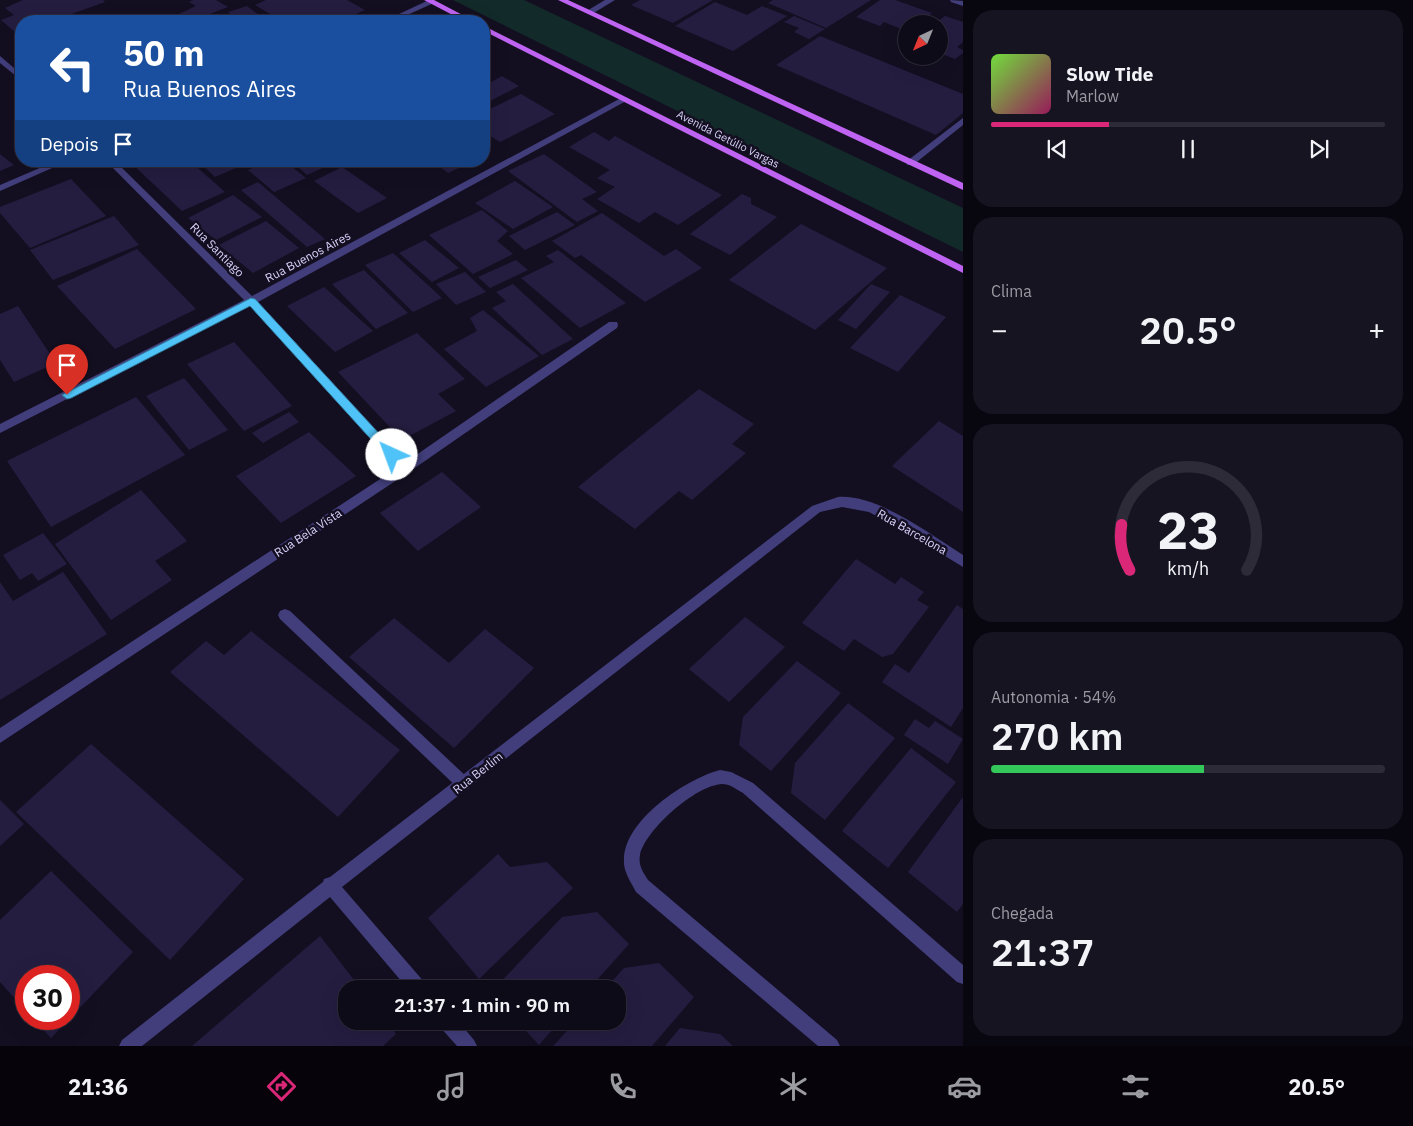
<!DOCTYPE html>
<html lang="pt">
<head>
<meta charset="utf-8">
<style>
  body { margin:0; font-family:"IBM Plex Sans",sans-serif; background:#171422; color:#f1f3f6; height:100vh; display:flex; flex-direction:column; font-size:19px; white-space:nowrap }
  * { box-sizing:border-box; margin:0 }
  p { font-size:16px; color:#9b9ba2 }
  .icon { flex:none; width:28px; height:28px; fill:none; stroke:currentColor; stroke-width:2; stroke-linecap:round; stroke-linejoin:round }
  .map { position:relative; flex:1; overflow:hidden }
  .drawer { display:flex; flex-direction:column; gap:10px; padding:10px; background:#08060e; width:450px }
  .drawer>* { flex:none }
  .banner { position:absolute; left:15px; top:15px; width:475px; height:152px; border-radius:20px; box-shadow:0 5px 20px #0002,0 0 0 1px #2e2b38; background:#1a4fa0; color:#fff; overflow:hidden }
  .needle { width:32px; rotate:223deg }
  .controls { position:absolute; left:898px; top:15px; display:grid; gap:10px }
  .controls a { display:grid; place-items:center; width:50px; height:50px; border-radius:50%; background:#0e0b19; box-shadow:0 5px 20px #0002,0 0 0 1px #2e2b38; font-size:25px }
  .speed { position:absolute; left:15px; top:965px; display:flex; gap:10px; font-size:25px; font-weight:700; text-align:center }
  .speed>* { display:grid; place-content:center; width:65px; height:65px; border-radius:50%; background:#0e0b19; box-shadow:0 5px 20px #0002,0 0 0 1px #2e2b38; line-height:1 }
  .speed .limit { border:8px solid #d22; background:#fff; color:#111 }
  .pin { position:absolute; display:grid; place-items:center; width:42px; height:42px; color:#fff; margin:-51px -21px; border-radius:50% 50% 50% 0; rotate:-45deg; box-shadow:0 0 5px #0007 }
  .pin .icon { rotate:45deg }
  .me { position:absolute; width:55px; margin:-28px; rotate:317deg; stroke-linejoin:round; filter:drop-shadow(0 0 4px #0008) }
  .turn { display:flex; align-items:center; gap:18px; height:105px; padding:0 25px; font-size:22px }
  .turn .icon { width:65px; height:65px; stroke-width:2.5 }
  .turn b { display:block; font-size:35px; line-height:42px }
  .then { display:flex; align-items:center; height:48px; padding:0 25px; background:#0003; gap:10px; font-size:19px }
  .big { font-size:38px; font-weight:600; line-height:1.1 }
  .drawer .widget { flex:1; display:flex; flex-direction:column; justify-content:center; gap:8px; min-width:0; padding:0 18px; border-radius:20px; background:#171422 }
  .drawer .dial { align-items:center; gap:0 }
  .dial svg { height:130px; overflow:visible; fill:none; stroke:#2e2b38; stroke-width:7; stroke-linecap:round; text-anchor:middle }
  .dial text { fill:#f1f3f6; stroke:none }
  .song { display:flex; align-items:center; gap:15px }
  .cover { width:60px; height:60px; border-radius:8px; background:linear-gradient(135deg,hsl(100 70% 55%),hsl(330 70% 35%)) }
  .played { height:5px; border-radius:2px; background:linear-gradient(90deg,#db2777 30%,#2e2b38 30%) }
  .keys { display:flex; justify-content:space-around; direction:ltr }
  .heat { display:flex; justify-content:space-between; align-items:center; font-size:28px; direction:ltr }
  .charge { height:8px; border-radius:4px; background:linear-gradient(90deg,#34c759 54%,#2e2b38 0) }
  .trip { position:absolute; left:338px; top:980px; width:288px; height:50px; border-radius:20px; background:#0e0b19; box-shadow:0 5px 20px #0002,0 0 0 1px #2e2b38; font-weight:600; line-height:50px; text-align:center }
  .tabs { display:flex; height:80px; justify-content:space-around; align-items:center; background:#06040a; color:#9b9ba2 }
  .tabs .icon { width:35px; height:35px }
  .tabs .selected { color:#db2777 }
  .tabs b { font-size:22px; color:#f1f3f6 }
  main { display:flex; flex:1; min-height:0 }
  .map>svg:first-child { display:block }
</style>
</head>
<body>
<main>
<div class="map">
<svg width="963" height="1046" viewBox="0 0 963 1046">
  <rect width="100%" height="100%" fill="#130f21"/>
  <path fill="#132a2a" d="M453 0H524L963 208V252Z"/>
  <path fill="#251d40" d="M23 0H103L105 2 52 21H21V32L17 34 1 20 14 15 5 8Z
    M193 0H216L228 7 191 21 179 14 196 6 189 2Z
    M266 0H347L365 10 340 21H282L255 5Z
    M640 0H713L673 23 631 5Z
    M773 0H871L826 28 768 3Z
    M880 0H895L932 13 918 24H906V31L884 22 880 26 856 17Z
    M715 2 747 15 762 6 787 16 733 51 675 26Z
    M247 6 267 21H239L228 12Z
    M794 16 825 29 809 39 794 32 799 28 784 22Z
    M945 16 963 22V42L957 47 963 50V53L955 59 939 53V24H934Z
    M820 36 963 94V113L936 135 776 65Z
    M502 76 519 86 484 104V86Z
    M521 94 555 114 500 142 484 132V112Z
    M594 132 609 141 615 136 722 195 678 225 655 212 639 223 597 199 615 187 597 178 610 170 569 147Z
    M0 154 14 165 0 171Z
    M544 154 597 192 582 199 598 211 577 222 508 171Z
    M129 161H190L225 192 182 211Z
    M198 161H239L243 165 215 177Z
    M268 161H285L306 178 274 192 248 170Z
    M291 161H338L307 175Z
    M432 161H467L470 163 448 173Z
    M342 167 387 198 358 213 314 181Z
    M71 179 106 216 30 248 0 213V207Z
    M515 181 553 207 513 229 475 203Z
    M258 182 325 239 307 247 241 190Z
    M742 194 751 198V204L777 217 730 255 690 234Z
    M233 195 262 217 216 240 188 218Z
    M482 210 508 231 497 241 513 254 473 274 429 235Z
    M557 212 575 225 525 250 509 236Z
    M602 213 664 256 676 249 702 268 645 302 581 255 575 258 552 241Z
    M114 216 139 245 53 280 30 250Z
    M266 221 299 248 253 273 219 245Z
    M801 224 887 268 815 330 729 280Z
    M425 240 459 268 432 282 399 253Z
    M137 249 196 309 115 349 57 286Z
    M558 250 626 303 580 328 521 278 554 262 546 256Z
    M393 253 442 298 413 312 365 265Z
    M516 260 528 270 490 288 478 277Z
    M364 270 408 313 376 329 332 284Z
    M465 272 486 292 456 305 436 284Z
    M513 284 573 339 542 355 492 308 506 301 496 292Z
    M871 284 890 292 856 329 838 320Z
    M324 287 373 331 335 352 287 306Z
    M900 295 946 317 898 372 850 348Z
    M18 306 56 363 14 382 0 360V314Z
    M483 310 539 356 486 387 444 349 477 331 470 318Z
    M417 333 465 379 438 394 456 411 402 440 338 372Z
    M234 342 292 406 244 431 187 364Z
    M184 378 228 430 189 450 146 396Z
    M699 389 754 424 732 444 746 453 692 500 679 491 635 529 578 487Z
    M136 397 185 455 51 527 7 461Z
    M289 412 299 422 263 443 252 433Z
    M939 421 963 436V512L892 466Z
    M309 432 356 476 281 523 236 476Z
    M442 472 481 507 418 551 380 513Z
    M141 490 187 541 155 561 172 580 111 620 55 544Z
    M43 533 67 564 38 581 32 573 20 580 3 555Z
    M856 559 895 584 901 577 924 592 917 600 929 607 893 654 882 657 854 639 844 651 802 623Z
    M63 572 107 634 0 700V582L13 601Z
    M957 605 963 609V708L951 727 882 682 895 664 909 673Z
    M745 617 785 647 729 702 689 669Z
    M394 618 449 663 485 629 534 668 454 748 349 657Z
    M251 631 400 750 338 817 170 672 206 641 224 655Z
    M797 661 841 693 771 771 739 745 743 717Z
    M848 703 895 738 825 820 791 793 795 763Z
    M915 719 929 728 935 721 963 739 948 764 904 735Z
    M91 744 244 879 170 960 16 812Z
    M911 748 956 782 888 868 842 831Z
    M963 797V904L957 912 908 872Z
    M0 800 24 824 0 846Z
    M498 854 510 867 547 862 573 888 479 979 428 918Z
    M51 871 133 952 51 1038 33 1019H69V976H26V1011L0 982V920Z
    M597 912 629 944 589 989H494L562 917Z
    M320 936 361 989H346V1021H386L396 1034 383 1046H192Z
    M659 963 694 997 652 1046H553L576 1021H616V989H605L624 968Z
    M517 1021H560L539 1045Z
    M680 1028 720 1034 733 1046H665Z"/>
  <g fill="none" stroke-linecap="round" stroke-linejoin="round">
    <path fill="#423e7c" fill-rule="evenodd" d="M285 609 290 611 469 779 471 784 469 789 464 791 459 789 280 619 278 615 280 611Z"/>
    <path fill="#423e7c" fill-rule="evenodd" d="M429 0 436 2 394 21H384Z
      M605 0H615L592 14 585 12Z
      M950 0 963 1V6L951 2Z
      M0 56 21 74V80L0 63Z
      M621 98 628 100 258 302 406 462 609 322H617L618 325 617 328 409 472 0 743V728L397 468 250 306 0 433V424L244 300 106 161H115L252 296Z
      M963 118V125L913 165H907V161Z
      M56 161H68L0 191V185Z
      M838 497C878 494 931 535 963 555V567L901 529 869 512 842 507 820 512 342 887 425 983 427 989H408L330 897 142 1046H119L122 1040 323 882 324 879 330 877 812 506Z
      M720 770 731 772 753 783 963 965V984L957 982 743 793C736 789 730 784 722 784 696 785 645 830 640 855 638 865 643 872 648 880L837 1040 840 1046H818L636 892C631 882 623 871 624 860 624 820 686 779 720 770Z
      M438 1021H458L474 1040 477 1046H457L440 1027Z"/>
    <path fill="#bf64f2" fill-rule="evenodd" d="M424 0H434L474 21H464Z
      M558 0H568L963 183V190Z
      M484 26 963 266V273L484 31Z"/>
  </g>
  <path fill="#4fc3f7" stroke="#337fa1" d="M251 298 255 299 396 452V458H388L250 306 71 398 67 399 62 395Z"/>
  <g text-anchor="middle" stroke-width="5" stroke-linejoin="round" paint-order="stroke">
    <g font-size="11" fill="#d9d3fb" stroke="#130f21">
      <text transform="translate(728 139) rotate(27)" y="4">Avenida Getúlio Vargas</text>
    </g>
    <g font-size="12" fill="#d9d3fb" stroke="#130f21">
      <text transform="translate(217 250) rotate(45)" y="4">Rua Santiago</text>
      <text transform="translate(308 257) rotate(-28)" y="4">Rua Buenos Aires</text>
      <text transform="translate(912 532) rotate(30)" y="4">Rua Barcelona</text>
      <text transform="translate(308 533) rotate(-33)" y="4">Rua Bela Vista</text>
      <text transform="translate(478 773) rotate(-38)" y="4">Rua Berlim</text>
    </g>
  </g>
</svg>
<div class="controls">
<a><svg class="needle" viewBox="-14 -14 28 28"><path d="M0-13l5 13h-10z" fill="#e53935"/><path d="M0 13l5-13h-10z" fill="#9b9ba2"/></svg></a>
</div>
<div class="speed"><div class="limit">30</div></div>
<div class="pin" style="left:67px;top:395px;background:#d93025"><svg class="icon" aria-label="arrive" viewBox="0 0 24 24"><path d="M6 21V4h12l-3 4 3 4H6"/></svg></div>
<svg class="me" style="left:392px;top:455px" viewBox="-20 -20 40 40"><circle r="19" fill="#fff"/><path d="M0-13L10 11 0 6-10 11z" fill="#4fc3f7"/></svg>
<div class="trip">21:37 · 1 min · 90 m</div>
<div class="banner">
<div class="turn"><svg class="icon" aria-label="left" viewBox="0 0 24 24"><path d="M17 20v-9H6M10 6l-5 5 5 5"/></svg><div><b>50 m</b>Rua Buenos Aires</div></div>
<div class="then">Depois<svg class="icon" aria-label="arrive" viewBox="0 0 24 24"><path d="M6 21V4h12l-3 4 3 4H6"/></svg></div>
</div>
</div>
<section class="drawer">
<div class="widget">
<div class="song"><i class="cover"></i><div><b>Slow Tide</b><p>Marlow</p></div></div>
<div class="played"></div>
<div class="keys"><svg class="icon" aria-label="previous" viewBox="0 0 24 24"><path d="M18 5L8 12l10 7zM5 5v14"/></svg><svg class="icon" aria-label="pause" viewBox="0 0 24 24"><path d="M8 5v14M16 5v14"/></svg><svg class="icon" aria-label="next" viewBox="0 0 24 24"><path d="M6 5l10 7-10 7zM19 5v14"/></svg></div>
</div>
<div class="widget"><p>Clima</p>
<div class="heat"><a>−</a><b class="big">20.5°</b><a>+</a></div>
</div>
<div class="widget dial"><svg viewBox="0 0 100 80">
<path d="M14 69A42 42 0 1 1 86 69"/>
<path d="M14 69A42 42 0 0 1 9 41" stroke="#db2777"/>
<text x="50" y="56" font-size="32" font-weight="700">23</text>
<text x="50" y="72" font-size="11">km/h</text>
</svg></div>
<div class="widget"><p>Autonomia · 54%</p><b class="big">270 km</b><div class="charge"></div></div>
<div class="widget"><p>Chegada</p><b class="big">21:37</b></div>
</section>
</main>
<nav class="tabs">
<b>21:36</b>
<svg class="icon selected" aria-label="directions" viewBox="0 0 24 24"><path d="M12 3l9 9-9 9-9-9zM9 14v-3h6M13 9l2 2-2 2"/></svg>
<svg class="icon" aria-label="music" viewBox="0 0 24 24"><path d="M9 18V5l10-2v13"/><circle cx="6" cy="18" r="3"/><circle cx="16" cy="16" r="3"/></svg>
<svg class="icon" aria-label="phone" viewBox="0 0 24 24"><path d="M5 4h4l2 5-3 2q2 4 5 5l2-3 5 2v4C11 20 4 13 5 4z"/></svg>
<svg class="icon" aria-label="climate" viewBox="0 0 24 24"><path d="M12 3v18M4 7l16 10M4 17L20 7"/></svg>
<svg class="icon" aria-label="car" viewBox="0 0 24 24"><path d="M5 17H2v-5l4-1 3-4h7l3 4 3 1v5h-3M9 17h6M6 11h13"/><circle cx="7" cy="17" r="2"/><circle cx="17" cy="17" r="2"/></svg>
<svg class="icon" aria-label="filters" viewBox="0 0 24 24"><path d="M4 7h16M4 17h16"/><circle cx="9" cy="7" r="2"/><circle cx="15" cy="17" r="2"/></svg>
<b>20.5°</b>
</nav>
</body>
</html>
